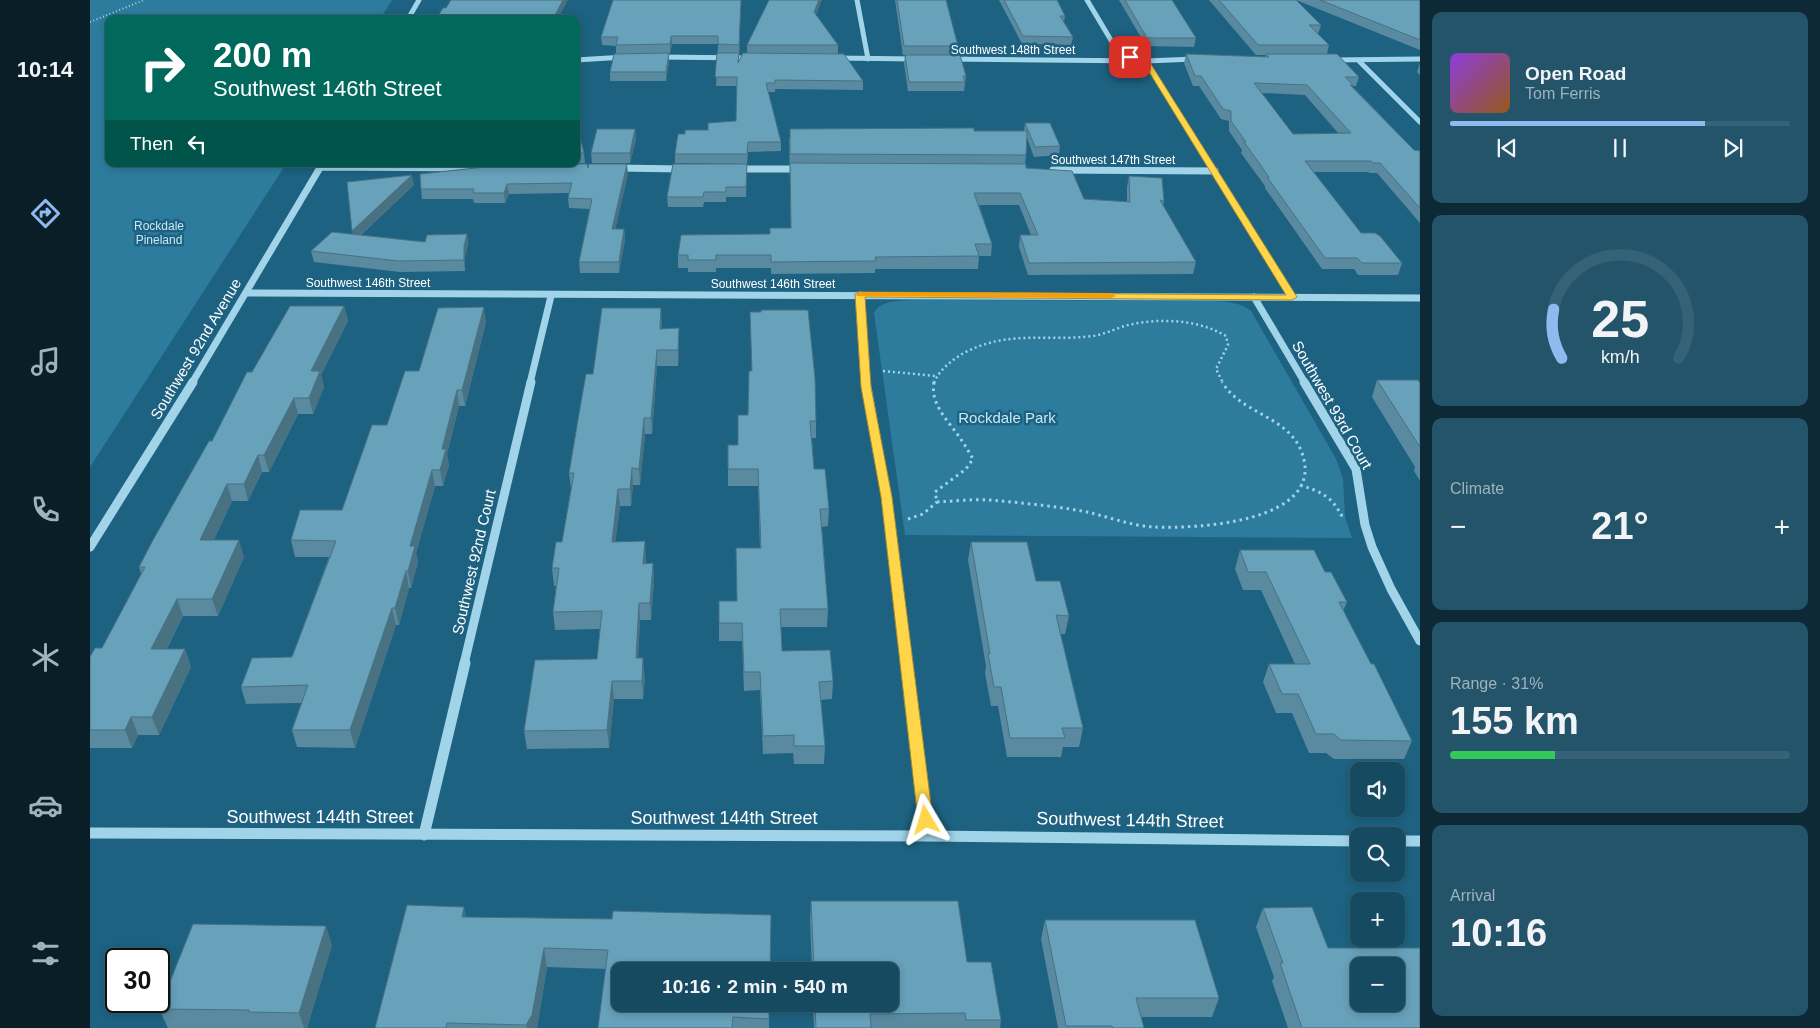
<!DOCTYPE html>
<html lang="en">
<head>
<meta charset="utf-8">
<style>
  body { margin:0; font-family:Arial,sans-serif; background:#23546a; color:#f1f3f6; height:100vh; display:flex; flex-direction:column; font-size:19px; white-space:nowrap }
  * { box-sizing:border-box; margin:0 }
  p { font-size:16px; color:#9eb3bd }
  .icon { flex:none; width:28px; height:28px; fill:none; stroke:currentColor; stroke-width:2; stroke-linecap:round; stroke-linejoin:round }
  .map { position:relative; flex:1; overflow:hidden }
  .details { display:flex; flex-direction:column; gap:12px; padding:12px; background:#0c2935; width:400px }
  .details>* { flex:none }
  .hud { position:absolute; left:15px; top:15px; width:475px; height:152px; border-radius:10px; box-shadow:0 2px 8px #0003,0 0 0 1px #356276; background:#00695c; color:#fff; overflow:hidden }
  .tools { position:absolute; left:1260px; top:762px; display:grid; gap:10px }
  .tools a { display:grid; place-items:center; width:55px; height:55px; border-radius:10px; background:#164a61; box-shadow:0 2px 8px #0003,0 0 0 1px #356276; font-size:25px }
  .speed { position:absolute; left:15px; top:948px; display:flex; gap:10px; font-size:25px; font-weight:700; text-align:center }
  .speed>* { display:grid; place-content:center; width:65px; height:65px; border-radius:50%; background:#164a61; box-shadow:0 2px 8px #0003,0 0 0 1px #356276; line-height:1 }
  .speed .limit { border:2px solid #111; border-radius:8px; background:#fff; color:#111 }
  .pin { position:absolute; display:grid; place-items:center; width:42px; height:42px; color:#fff; margin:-21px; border-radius:10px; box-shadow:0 2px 8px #0006 }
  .me { position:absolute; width:55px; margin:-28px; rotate:353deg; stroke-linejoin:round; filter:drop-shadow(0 0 4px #0008) }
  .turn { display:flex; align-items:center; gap:18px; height:105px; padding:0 25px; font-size:22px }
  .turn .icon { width:65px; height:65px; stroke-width:2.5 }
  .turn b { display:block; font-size:35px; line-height:42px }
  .then { display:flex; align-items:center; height:48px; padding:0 25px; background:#0003; gap:10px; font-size:19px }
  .big { font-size:38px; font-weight:800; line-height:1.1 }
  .details .tile { flex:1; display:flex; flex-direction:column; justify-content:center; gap:8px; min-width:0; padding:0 18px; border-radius:10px; background:#23546a }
  .details .dial { align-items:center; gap:0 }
  .dial svg { height:130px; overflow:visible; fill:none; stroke:#356276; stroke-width:7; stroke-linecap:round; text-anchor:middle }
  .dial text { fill:#f1f3f6; stroke:none }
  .song { display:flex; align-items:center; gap:15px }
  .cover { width:60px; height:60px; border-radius:8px; background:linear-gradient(135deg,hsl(270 70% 55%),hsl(30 70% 35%)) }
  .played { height:5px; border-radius:2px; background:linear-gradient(90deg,#90b9f0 75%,#356276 75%) }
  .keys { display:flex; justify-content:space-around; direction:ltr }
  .heat { display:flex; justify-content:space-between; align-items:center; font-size:28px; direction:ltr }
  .charge { height:8px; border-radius:4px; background:linear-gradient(90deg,#34c759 31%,#356276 0) }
  .trip { position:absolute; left:521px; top:962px; width:288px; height:50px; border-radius:10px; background:#164a61; box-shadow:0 2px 8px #0003,0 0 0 1px #356276; font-weight:800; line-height:50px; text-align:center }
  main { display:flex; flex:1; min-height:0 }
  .tabs { display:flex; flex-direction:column; width:90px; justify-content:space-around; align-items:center; background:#091e27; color:#9eb3bd }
  .tabs .icon { width:35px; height:35px }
  .tabs .on { color:#90b9f0 }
  .tabs b { font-size:22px; color:#f1f3f6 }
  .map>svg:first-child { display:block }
</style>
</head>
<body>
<main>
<nav class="tabs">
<b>10:14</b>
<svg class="icon on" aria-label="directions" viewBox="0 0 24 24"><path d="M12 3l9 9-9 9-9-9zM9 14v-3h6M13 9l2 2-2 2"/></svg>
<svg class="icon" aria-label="music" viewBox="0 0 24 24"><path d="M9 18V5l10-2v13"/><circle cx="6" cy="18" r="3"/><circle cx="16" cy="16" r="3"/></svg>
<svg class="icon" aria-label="phone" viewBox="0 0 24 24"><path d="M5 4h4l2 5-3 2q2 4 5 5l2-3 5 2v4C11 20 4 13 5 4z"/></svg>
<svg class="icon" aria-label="climate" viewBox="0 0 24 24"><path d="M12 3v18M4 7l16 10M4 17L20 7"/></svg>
<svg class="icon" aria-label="car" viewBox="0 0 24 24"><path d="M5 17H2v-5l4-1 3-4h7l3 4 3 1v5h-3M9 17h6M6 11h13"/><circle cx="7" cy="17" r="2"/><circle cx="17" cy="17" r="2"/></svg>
<svg class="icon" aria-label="filters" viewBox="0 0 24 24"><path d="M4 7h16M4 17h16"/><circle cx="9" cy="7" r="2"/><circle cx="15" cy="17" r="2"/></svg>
</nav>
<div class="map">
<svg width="1330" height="1028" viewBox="0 0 1330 1028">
  <rect width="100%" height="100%" fill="#1d6281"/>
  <path fill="#2d7c9e" d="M0 0H302L290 19H19V164H196L0 467Z
    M823 300 1126 301C1139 302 1151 303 1161 311L1246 459 1253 478 1255 517 1262 538 815 535 784 313C790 300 810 301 823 300Z"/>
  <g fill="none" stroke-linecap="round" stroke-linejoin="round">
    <path stroke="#a2d4e9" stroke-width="2" stroke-dasharray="1 2.5" stroke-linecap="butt" d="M0 22 54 0"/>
    <path stroke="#a2d4e9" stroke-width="2.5" stroke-dasharray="2 3" stroke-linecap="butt" d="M793 371 846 376
      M844 383C849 370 861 361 872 354 918 329 955 342 1003 336 1017 334 1030 326 1043 324 1073 318 1109 320 1136 336L1138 345 1126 369 1133 383"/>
    <path stroke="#a2d4e9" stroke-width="3" stroke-dasharray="2.5 4" stroke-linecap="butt" d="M844 382C840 405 858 420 870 438 875 445 879 452 883 459L876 469 845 492 847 502C864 501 883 499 900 500 932 503 966 506 997 512 1019 517 1042 526 1064 527 1104 529 1237 523 1212 453 1199 416 1151 414 1132 382
      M1210 485C1229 491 1242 496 1251 515L1256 516
      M818 519 833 514 847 502"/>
    <path stroke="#a2d4e9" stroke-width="5" d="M767 0 778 59
      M997 0 1028 52 1056 61 1122 167
      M318 19 329 0
      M568 57 662 58
      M745 58 825 59
      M860 59 1056 61 1105 59
      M486 60 535 57
      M1243 60 1330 59
      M1269 61 1330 122
      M230 167H242
      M230 167 232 164"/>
    <path stroke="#a2d4e9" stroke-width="7" d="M1121 166 1202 297
      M230 167 398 168
      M526 168 593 169
      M646 169H710
      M963 170 1125 171
      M156 293 1330 298
      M770 295 776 383
      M1164 297 1215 383
      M102 383 231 166
      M440 383 461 296"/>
    <path stroke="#a2d4e9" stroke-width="9" d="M776 382 797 497 817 664
      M1214 382 1266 469 1275 525 1282 547 1301 589 1330 641
      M0 547 103 382
      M374 664 441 382"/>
    <path stroke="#a2d4e9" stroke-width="11" d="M817 663 837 836
      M0 833 837 836 1269 841
      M334 835 375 663
      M1306 841H1330"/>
  </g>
  <path fill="#598aa0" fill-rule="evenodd" d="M651 0 649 62 657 53V45L726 15 748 45V54L773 81V90L685 89V92H678L691 142V151L658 152 657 164 585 163V154L595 134 618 130 646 121 647 86H626L628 44H582L580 53H579V62L576 81H520V72L526 54V46L512 45 511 37Z
    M805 0H856L868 46 867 55 876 76 874 91H818L814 63 815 55H813Z
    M909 0H967L975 16 974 22 983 37 981 45 932 44Z
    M1029 0H1082L1106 38 1104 47 1056 46Z
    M1119 0H1330V50L1206 0 1231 25 1228 34 1239 45 1237 54 1269 77 1266 86H1262L1324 150 1330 151V223L1287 173H1280L1278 172H1223L1271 233 1312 263 1308 275H1268L1264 269H1232L1175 188V186L1151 153 1152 150 1139 131V121L1131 119 1109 86H1103L1094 63 1096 54 1175 57 1176 55H1166ZM1172 93 1215 95 1249 134H1203Z
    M1330 63V75L1327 72Z
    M935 123 970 146 969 155 944 157 937 138 936 155 935 164 936 168 994 199 1037 202V187L1039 176 1074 201 1073 205 1106 262 1103 274 938 275 929 247 930 235H941L929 205H889L902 244 901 256H889L888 269H785V273L681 274V268H626V272H598V268H588V255L680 234 701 228 699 138 884 131H934Z
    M486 128 494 153 495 163H486Z
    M545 129 546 139 540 163H502L501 153Z
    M657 164 656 197H636V202H614L613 207H578L577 197Z
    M498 168 538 174 525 229H534L535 240 529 273H490L489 262 500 209 479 208 478 198 479 193 419 194 415 203H384L383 199H332L331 189Z
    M324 185 271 235 335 242 377 234 378 245 375 256V271L310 272 224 262 221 251 263 234Z
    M254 306 258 321 231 375 234 387 223 414H208L179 472H172L158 501H142L124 540 154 557 128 616H93L77 649H95L101 667 69 735H48L42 748H0V657L12 648 51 574 49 567 122 441 162 372Z
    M660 312 726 421V438H722L724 469 739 509 738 526 732 527 738 609 737 627H691L692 651 743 681 742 699 731 700 735 746 734 764H704L703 753 673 754 670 690 654 691 652 641H629V601H647L670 548 668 486H638V469L648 445 658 415 662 371Z
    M396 322 375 406H369L357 454 359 465 353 486H345L326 553 328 562 321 588H319L309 625H306L265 748 207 747 202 730 212 703 156 704 151 687 202 657 239 557H205L201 540 252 510 297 425 329 371Z
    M572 323 571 329 589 328V344L588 366H567L562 434H555L550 485H543L541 506H530L525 542 556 558V563H563L564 581 561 620H550L548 658 555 676 553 699H524L519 748 437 749 434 731 507 659 510 629 465 630 463 612 466 586H464L462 568 472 542 481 489 479 473 503 374Z
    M1287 380 1330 383V481L1324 471 1325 467 1282 397Z
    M881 542 946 581 979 616 975 634H970L993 728 989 747H973L971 757H917L908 706H901L895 673 896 666 878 560Z
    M1150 550 1235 572 1257 602 1253 611 1322 741 1314 759H1244L1236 753H1219L1202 713H1186L1173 682 1179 664H1205L1171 590H1153L1145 569Z
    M721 901 877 962 911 1020 910 1028H724L723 1004H800V971H722L720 920Z
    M1173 908 1238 948 1330 1028H1198L1182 981 1184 977 1166 927Z
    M376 917 522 919 679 1004V1028H508L516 969 457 967 447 1028H285Z
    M955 920 1129 998 1122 1017H1051L1054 1028H968L951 939Z
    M242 945 217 1028H78L69 1009Z"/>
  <path fill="#487182" d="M473 0H478L468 19H463Z
    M729 0H732L724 20V12Z
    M581 36 582 44 580 53V44Z
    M579 53V62L576 81V72Z
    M545 129 546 139 540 163V153Z
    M537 164 538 174 523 240 522 229Z
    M322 175 324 185 264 241 262 231Z
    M417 184 419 194 415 203 414 193Z
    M534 229 535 240 529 273V262Z
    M377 234 378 245 375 256V271L374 260V246Z
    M254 306 258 321 231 375 234 387 223 414 219 398 221 371Z
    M394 307 396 322 375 406 372 390Z
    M571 308 572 323 570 344V329Z
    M589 328V344L588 366V350Z
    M567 350V366L562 434 561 418Z
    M367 390 369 406 357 454 359 465 353 486 350 470 352 449Z
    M204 398 208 414 179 472 174 455Z
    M554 418 555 434 550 485 549 469Z
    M168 455 172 472 158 501 154 484Z
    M542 468 543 485 541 506 540 489Z
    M342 470 345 486 326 553 328 562 321 588 318 571 320 546Z
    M137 484 142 501 116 557 110 540Z
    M528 489 530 506 523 559 522 542Z
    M149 540 154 557 128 616 122 599Z
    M555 541 556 558 554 581 553 564Z
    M563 563 564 581 561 620 560 603Z
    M316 571 319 588 309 625 305 608Z
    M87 599 93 616 68 666 61 649Z
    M549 603 550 620 547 676 546 658Z
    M302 608 306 625 265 748 260 730Z
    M95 649 101 667 69 735 62 717Z
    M553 658 555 676 553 699 552 681Z
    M522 681 524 699 519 748 517 730Z
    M41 717 48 735 42 748 35 730Z
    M374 907 378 926 372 917Z
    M236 926 242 945 217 1028H214L209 1013Z
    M454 948 457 967 447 1028H437L436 1025Z"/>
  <path fill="#67a1ba" stroke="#487182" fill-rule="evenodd" d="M361 0H473L463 19H346L353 8H356Z
    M523 0H651L649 45 628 44V36H581L580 44 526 45 528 37H511Z
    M679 0H729L724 12 748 45H657Z
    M807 0H856L868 46H814Z
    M914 0H967L975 16H970L983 37 933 36Z
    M1035 0H1082L1106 38H1057Z
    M1129 0H1206L1231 25H1219L1239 45H1168Z
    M1230 0H1330V40Z
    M579 53 576 72H520L524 54Z
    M627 53H649L648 63 653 53 754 54 773 81 685 80V83H676L691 142H658L657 154H585L588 134H595V130H618V123L646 121 647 77H625Z
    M1096 54 1179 57 1176 54H1247L1269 77H1255L1263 85H1260L1324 150 1330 151V208L1290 163H1283L1281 161H1215L1271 233H1285L1290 236 1312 263H1272L1267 258H1235L1177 177H1179L1154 142H1156L1141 121V111L1133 109 1111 76H1105ZM1164 83 1217 85 1261 133 1203 134Z
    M815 55H870L876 76H873L875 82H819Z
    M935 123H960L970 146 945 147Z
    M486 128H488L494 153H486Z
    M884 128V131H937L936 155 700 154V129Z
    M507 129H545L540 153H501Z
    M700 163 936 164V168L982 171 994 199 1040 202 1039 176 1072 178 1074 201 1070 200 1106 262 939 263 930 235H948L930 193H884L902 244H885L889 256 785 257 786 261 681 262V255H626V260H598V255H588L591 235 680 234V228H701Z
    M423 164H497L498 168 499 164H537L522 229H534L529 262H489L502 199 478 198 482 183 417 184 414 193H383L384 189H331L330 174Z
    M583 164H657L656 187H636V192H614L613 197H577Z
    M322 175 262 231 257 182Z
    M242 232 335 242 337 235 377 234 374 246V260L308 261 221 251Z
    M200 306H254L221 371H230L219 398H204L174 455H168L154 484H137L110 540H149L122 599H87L61 649H95L62 717H41L35 730H0V657L5 648H12L55 567H49L63 540 119 441H122L157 372H162Z
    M394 307 372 390H367L352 449H356L350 470H342L320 546H325L318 571H316L305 608H302L260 730H202L218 685 151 687 162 658 202 657 246 541 201 540 210 510H252L282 425H297L315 371H329L348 308Z
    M512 308H571L570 329 589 328 588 350H567L561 418H554L549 469 542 468 540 489H528L522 542 555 541 553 564 563 563 560 603H549L546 658H553L552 681H522L517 730 434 731 445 660 507 659 512 611 463 612 469 568H462L466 542H472L484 473H479L491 402 496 374H503Z
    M671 310H718L725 378 726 421H720L724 469H735L739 509H730L738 609H690L692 651 740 650 743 681 729 682 735 746H704V735L673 736 670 672H654L652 623H629V601H647L646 548H671L668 469H638V445H648V415H658L659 371H662L660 312H671Z
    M1287 380H1328L1330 383V447Z
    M881 542H937L946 581H970L979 616 966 615 993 728H972L975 738H920L911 687H904L898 654H900Z
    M1150 550H1224L1235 572H1241L1257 602H1249L1281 664H1284L1322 741 1251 740 1244 734H1226L1208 694H1192L1179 664H1220L1176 572H1158Z
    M721 901H868L877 962H901L911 1020H876L875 1013 780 1014 781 1028H726L725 1004H800V971H724Z
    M317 905 374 907 372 917 522 919 523 911 681 915 680 971H530V1004H679V1019L643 1017 642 1028H508L518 950 454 948 442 1015 436 1025 357 1023 356 1028H285Z
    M1222 907 1238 948H1330V1028H1212L1190 963H1193L1173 908ZM1269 966H1306V1004H1269Z
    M955 920H1105L1129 998H1046L1054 1028H1023L1022 1026H976Z
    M103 924 236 926 209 1013 159 1012V1010L69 1009Z"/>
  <path fill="#ffd54a" stroke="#a68a30" d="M1040 55 1059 61 1207 297 1202 300 775 297 781 387 802 497 843 820 841 824 836 826 830 824 828 820 791 497 771 387 765 294 770 292 1196 295 1053 62 1037 58 1036 57Z"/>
  <path fill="#f59e0b" d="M770 292 1021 293 1026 296 1021 298 767 296 766 295Z"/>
  <g text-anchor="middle" stroke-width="5" stroke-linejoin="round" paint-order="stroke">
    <g font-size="12" fill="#fff" stroke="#1d6281">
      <text x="923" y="54">Southwest 148th Street</text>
      <text x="1023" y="164">Southwest 147th Street</text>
      <text x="278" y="287">Southwest 146th Street</text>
      <text x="683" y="288">Southwest 146th Street</text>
    </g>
    <g font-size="12" fill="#c6e8f7" stroke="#1d6281">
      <text x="69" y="230">Rockdale<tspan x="69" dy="14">Pineland</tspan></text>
    </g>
    <g font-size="15" fill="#fff" stroke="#1d6281">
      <text transform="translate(106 349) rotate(-59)" y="5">Southwest 92nd Avenue</text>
      <text transform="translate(1242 405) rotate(60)" y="5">Southwest 93rd Court</text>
      <text transform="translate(384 562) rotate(-77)" y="5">Southwest 92nd Court</text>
    </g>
    <g font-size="15" fill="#c6e8f7" stroke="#1d6281">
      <text x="917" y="423">Rockdale Park</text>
    </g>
    <g font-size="18" fill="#fff" stroke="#1d6281">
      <text x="230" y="823">Southwest 144th Street</text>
      <text x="634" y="824">Southwest 144th Street</text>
      <text transform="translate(1040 820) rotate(1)" y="6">Southwest 144th Street</text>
    </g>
  </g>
</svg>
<div class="tools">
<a><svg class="icon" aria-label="sound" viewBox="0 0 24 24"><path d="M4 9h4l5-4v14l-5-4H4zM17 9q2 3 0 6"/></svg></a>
<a><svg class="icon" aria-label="search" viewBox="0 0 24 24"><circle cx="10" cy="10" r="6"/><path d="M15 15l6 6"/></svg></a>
<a>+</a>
<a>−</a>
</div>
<div class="speed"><div class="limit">30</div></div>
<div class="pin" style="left:1040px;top:57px;background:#d93025"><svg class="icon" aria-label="arrive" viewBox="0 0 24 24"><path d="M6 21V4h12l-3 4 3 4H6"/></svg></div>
<svg class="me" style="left:836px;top:820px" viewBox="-20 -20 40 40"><path d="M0-17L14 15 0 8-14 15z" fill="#ffd54a" stroke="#fff" stroke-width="4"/></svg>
<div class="trip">10:16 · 2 min · 540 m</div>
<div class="hud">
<div class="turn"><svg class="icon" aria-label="right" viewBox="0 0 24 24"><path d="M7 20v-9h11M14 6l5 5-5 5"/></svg><div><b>200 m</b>Southwest 146th Street</div></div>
<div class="then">Then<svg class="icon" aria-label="left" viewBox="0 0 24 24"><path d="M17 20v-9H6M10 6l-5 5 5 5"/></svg></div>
</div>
</div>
<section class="details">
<div class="tile">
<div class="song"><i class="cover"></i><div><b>Open Road</b><p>Tom Ferris</p></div></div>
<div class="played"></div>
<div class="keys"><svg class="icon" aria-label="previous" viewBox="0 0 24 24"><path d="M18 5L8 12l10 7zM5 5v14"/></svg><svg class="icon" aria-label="pause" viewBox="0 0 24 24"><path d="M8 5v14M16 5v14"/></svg><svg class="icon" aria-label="next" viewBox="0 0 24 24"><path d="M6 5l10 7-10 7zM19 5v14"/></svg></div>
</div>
<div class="tile dial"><svg viewBox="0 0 100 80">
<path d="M14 69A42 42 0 1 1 86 69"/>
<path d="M14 69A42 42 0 0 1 9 39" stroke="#90b9f0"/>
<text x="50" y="56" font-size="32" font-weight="700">25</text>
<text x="50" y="72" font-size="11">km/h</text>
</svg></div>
<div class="tile"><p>Climate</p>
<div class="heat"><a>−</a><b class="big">21°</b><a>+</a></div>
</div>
<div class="tile"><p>Range · 31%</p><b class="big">155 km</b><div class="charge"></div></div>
<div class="tile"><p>Arrival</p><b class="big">10:16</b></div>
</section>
</main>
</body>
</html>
